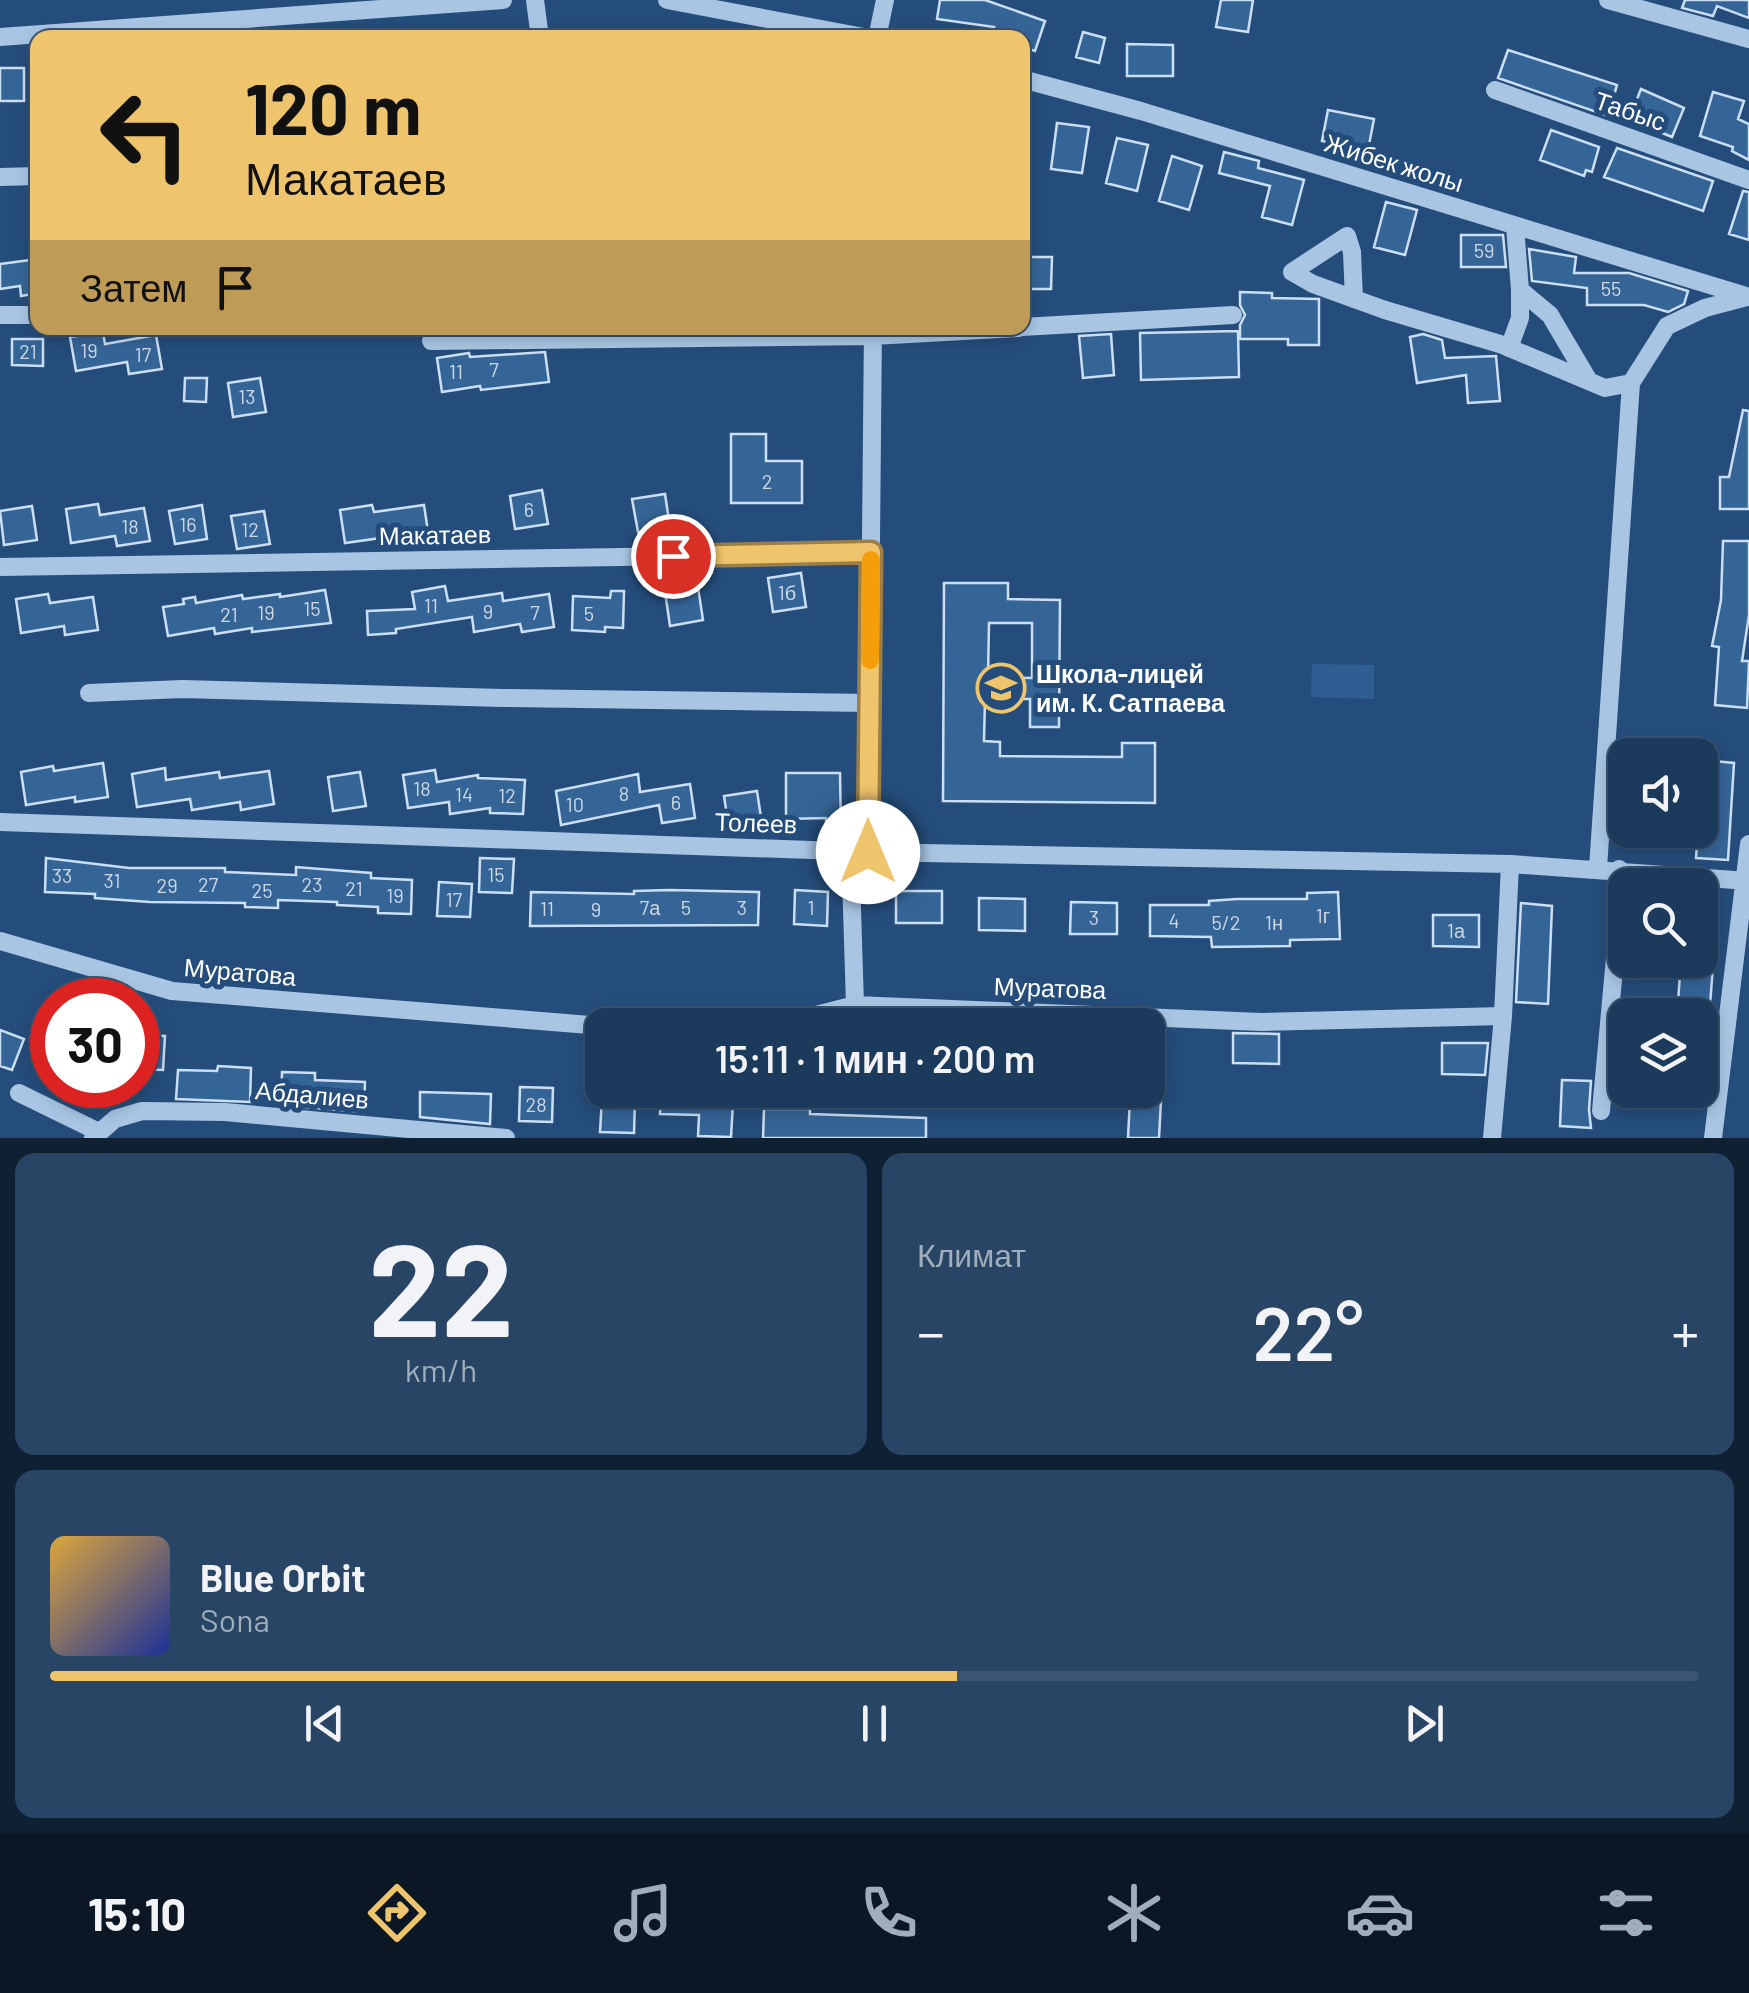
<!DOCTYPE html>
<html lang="ru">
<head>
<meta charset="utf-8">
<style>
  body { margin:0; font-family:Barlow,sans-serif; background:#294565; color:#f1f3f6; height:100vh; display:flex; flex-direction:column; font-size:38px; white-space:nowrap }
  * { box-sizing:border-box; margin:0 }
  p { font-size:32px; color:#a0adbb }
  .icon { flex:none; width:55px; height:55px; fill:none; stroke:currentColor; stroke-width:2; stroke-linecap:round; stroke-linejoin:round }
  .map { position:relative; height:1138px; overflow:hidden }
  .side { display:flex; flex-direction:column; gap:15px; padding:15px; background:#0f2033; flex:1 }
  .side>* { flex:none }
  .guide { position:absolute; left:30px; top:30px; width:1000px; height:305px; border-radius:20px; box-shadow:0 5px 15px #0003,0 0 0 2px #3a5472; background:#eec46d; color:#111; overflow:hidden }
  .tools { position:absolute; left:1608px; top:738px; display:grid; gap:20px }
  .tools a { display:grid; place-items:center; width:110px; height:110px; border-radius:20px; background:#1c3a5c; box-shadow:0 5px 15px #0003,0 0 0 2px #3a5472; font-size:50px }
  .speed { position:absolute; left:30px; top:978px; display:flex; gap:20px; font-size:50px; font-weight:700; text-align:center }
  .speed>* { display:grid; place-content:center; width:130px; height:130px; border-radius:50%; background:#1c3a5c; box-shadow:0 5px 15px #0003,0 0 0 2px #3a5472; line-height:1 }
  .speed .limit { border:15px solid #d22; background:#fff; color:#111 }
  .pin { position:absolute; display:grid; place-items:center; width:85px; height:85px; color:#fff; margin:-42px; border:5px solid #fff; border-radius:50%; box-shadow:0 2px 10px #0007 }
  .me { position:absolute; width:110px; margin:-55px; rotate:0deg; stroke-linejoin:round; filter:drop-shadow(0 0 8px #0008) }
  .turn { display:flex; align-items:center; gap:35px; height:210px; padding:0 50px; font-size:45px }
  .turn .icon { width:130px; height:130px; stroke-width:2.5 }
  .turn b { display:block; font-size:70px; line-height:85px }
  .then { display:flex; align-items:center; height:95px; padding:0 50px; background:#0003; gap:20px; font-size:38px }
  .big { font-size:75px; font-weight:600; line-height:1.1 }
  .side .card { flex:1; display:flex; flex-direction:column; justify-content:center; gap:15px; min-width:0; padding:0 35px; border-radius:20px; background:#294565 }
  .side .dial { align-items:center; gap:0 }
  .dial b { font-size:130px; line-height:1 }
  .song { display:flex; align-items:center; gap:30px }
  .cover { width:120px; height:120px; border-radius:15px; background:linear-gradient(135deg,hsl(40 70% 55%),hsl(230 70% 35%)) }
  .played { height:10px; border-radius:5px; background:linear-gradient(90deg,#eec46d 55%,#3a5472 55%) }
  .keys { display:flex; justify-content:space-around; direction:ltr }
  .heat { display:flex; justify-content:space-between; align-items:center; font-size:55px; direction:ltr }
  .side .tiles { flex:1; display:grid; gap:15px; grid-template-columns:1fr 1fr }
  .card:last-child { grid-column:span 2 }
  .trip { position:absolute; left:585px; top:1008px; width:580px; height:100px; border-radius:20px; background:#1c3a5c; box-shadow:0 5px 15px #0003,0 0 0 2px #3a5472; font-weight:600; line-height:100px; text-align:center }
  .tabs { display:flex; height:160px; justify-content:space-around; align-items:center; background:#0b1725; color:#a0adbb }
  .tabs .icon { width:70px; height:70px }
  .tabs .current { color:#eec46d }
  .tabs b { font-size:45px; color:#f1f3f6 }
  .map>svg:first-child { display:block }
</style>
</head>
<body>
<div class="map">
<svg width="1749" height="1138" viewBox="0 0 1749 1138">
  <rect width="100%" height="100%" fill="#254d7b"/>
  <path fill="#2f5f92" d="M1312 664 1374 665V699L1311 697Z"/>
  <path fill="#356597" stroke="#cbdff4" stroke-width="2.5" fill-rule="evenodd" d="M940 0H985L1045 21 1035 51 1022 47V38H990L994 27 937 19Z
    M1221 0H1253L1248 32 1216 27Z
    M1685 0H1749V18L1717 6 1713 16 1682 8Z
    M1083 32 1105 38 1099 63 1076 57Z
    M1127 44 1173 45V76H1127Z
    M1508 50 1617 85 1608 116 1498 78Z
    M0 68H24V101H0Z
    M1641 89 1684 108 1672 137 1629 119Z
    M1713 92 1744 101 1738 119 1749 124V160L1732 151 1733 147 1700 136Z
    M1328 110 1374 119 1368 150 1322 141Z
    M1057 123 1089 127 1082 173 1051 169Z
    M1551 130 1599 147 1592 172 1586 170 1584 176 1540 160Z
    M1117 138 1148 145 1137 191 1106 183Z
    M1617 148 1713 181 1703 211 1604 177Z
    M1224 152 1259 161 1258 168 1304 180 1292 225 1262 217 1270 186 1219 173Z
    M1172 156 1202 166 1189 210 1159 201Z
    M1743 191 1749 192V240L1729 234Z
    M1386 202 1417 210 1405 255 1374 247Z
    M1461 235H1503L1506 267H1461Z
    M1529 249 1576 257 1574 273H1629L1688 291 1684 304 1668 312 1644 305H1587V288L1532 281Z
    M1022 257H1052L1051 289H1022Z
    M38 259V293L21 296 20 286 0 289V264Z
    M1240 292 1272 293V298L1319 299V345H1288V339H1240V325L1245 315 1240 305Z
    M1238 331 1239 377 1141 380 1140 333Z
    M103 332 105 344 156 335 162 369 129 374 127 362 76 371 70 337Z
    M1111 334 1114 375 1083 378 1079 336Z
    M1423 334 1442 340 1445 358 1496 356 1500 401 1468 403 1466 375 1417 383 1410 337Z
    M12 339H43V366L12 365Z
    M545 352 549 382 481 390 480 386 442 392 437 358 469 353 470 357Z
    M185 378H207L206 402 184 401Z
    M260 378 266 412 233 417 228 383Z
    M1743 410 1749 411V509H1720V477H1729Z
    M731 434H766V461H802V503H731Z
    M542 490 548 524 515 529 510 496Z
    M665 494 670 527 638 532 632 499Z
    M98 504 100 515 144 508 150 541 117 546 115 536 71 543 66 509Z
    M202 505 207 539 175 544 169 511Z
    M372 505 374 512 424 505 429 538 396 543 395 536 345 543 340 510Z
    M32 506 37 540 4 545 0 511Z
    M264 511 270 544 237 549 231 516Z
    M1723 541H1749V615L1742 661H1749L1747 708 1715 705 1719 647 1712 646 1721 600Z
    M801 573 806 607 773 612 768 578Z
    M944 583H1008V599L1060 600 1059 727H1030V699H985L984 741 1000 742V756L1122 757V743H1155V803L943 801ZM989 623H1032V678L988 677Z
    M445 586 448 601 502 593 503 601 549 594 554 627 522 632 520 624 474 632 472 617 396 629V633L368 635 367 611 415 609 412 592Z
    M698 587 703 620 670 626 665 592Z
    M325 590 331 623 252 632V628L215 634 214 628 168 636 163 607 184 604 183 599 195 597 196 603 242 595 243 599 280 594V597Z
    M611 591H624L623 628 605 627V632L572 630 573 596 610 598Z
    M48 594 50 603 93 597 98 630 65 635 64 626 21 633 16 599Z
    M1703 760 1734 763 1728 860 1696 858Z
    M103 763 108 797 75 802V797L26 805 21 772 53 766 54 771Z
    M165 768 166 780 219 772 220 778 269 771 274 804 241 810 240 802 192 810 190 799 137 807 132 774Z
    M435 770 437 782 478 775V778L525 780 523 814 490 813V808L450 814 449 802 408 808 403 775Z
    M360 772 366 806 333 811 328 777Z
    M786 773H840L841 833H826V818L786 819Z
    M638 774 640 792 690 784 695 818 662 823 659 805 561 825 556 791Z
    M757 791 762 824 729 829 724 796Z
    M46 858 129 868H225V872L296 875V867L371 873V878L412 880 411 914 378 913V907L337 905V902L278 900V908L245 907V903L150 902 95 898V894L45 892Z
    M480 858 514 859 512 893 479 892Z
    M439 882 472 884 470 917 437 916Z
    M670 890 759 892 758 925 530 926 531 892 634 894V891Z
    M795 890 828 892 827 926 794 924Z
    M896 891H942V923H896Z
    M1338 892 1340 939 1290 940V946L1212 947 1211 937 1150 936V905H1209V901L1237 899H1307V893Z
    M979 898 1025 899V931L979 930Z
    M1700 900 1718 902 1710 1005 1678 1002 1681 960H1700Z
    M1071 902 1117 903V934H1070Z
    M1521 903 1552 906 1548 1004 1516 1002Z
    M1433 915H1479V947L1433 946Z
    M0 1030 24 1039 12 1070 0 1066Z
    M1233 1033 1279 1034V1064L1233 1063Z
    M138 1035 165 1036 163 1070 138 1069Z
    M1442 1043H1488L1485 1075 1442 1074Z
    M218 1066 251 1068 250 1102 176 1099 178 1070 217 1071Z
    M282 1072 315 1073V1080L365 1082 364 1112 281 1105Z
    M1562 1080 1591 1081 1589 1110 1591 1128 1560 1126Z
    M520 1087 553 1088 552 1122 519 1121Z
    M661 1090H694V1102L733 1103 731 1137 698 1136 699 1115 660 1114Z
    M420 1092 491 1094 490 1124 420 1117Z
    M602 1098 635 1099 634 1133 600 1132Z
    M1130 1098 1161 1100 1159 1138H1128Z
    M764 1109H810V1114L926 1118V1138H763Z"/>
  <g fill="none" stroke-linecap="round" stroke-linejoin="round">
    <path stroke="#a8c6e4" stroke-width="18" d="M535 0 540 38
      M667 0 869 38
      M1608 0 1749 39
      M0 37 503 0
      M877 38 885 0
      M1022 79 1141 111 1749 297
      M1495 90 1749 180
      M0 177 38 176
      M1515 226 1520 290 1550 315 1589 381
      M1354 299 1352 252 1347 236 1292 272 1313 284 1385 310 1500 344 1605 388 1631 383
      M0 315H38
      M1022 327 1233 315
      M431 341 873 336 1019 328
      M1509 348 1520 318V290
      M0 567 871 553
      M89 693 182 689 502 698 869 703
      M0 822 868 852 1510 864 1749 881
      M1598 868 1631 383 1667 326 1705 308 1747 297
      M0 941 172 991 602 1026
      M855 1005 851 877 868 852 873 328
      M777 1025 855 1005 1261 1022 1503 1016
      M19 1093 97 1131
      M1601 1111 1621 892 1619 869
      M93 1138 115 1119 142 1111 225 1112 506 1138
      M1492 1138 1503 1016 1510 864
      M1713 1138 1749 844"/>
  </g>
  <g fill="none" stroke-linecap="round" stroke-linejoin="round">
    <g stroke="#9b7f47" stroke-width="25">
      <path id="route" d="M673 556 871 552 868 852"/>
    </g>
    <use href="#route" stroke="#eec46d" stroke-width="18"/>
    <path stroke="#f59e0b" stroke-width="18" d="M870 660 871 560"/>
  </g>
  <defs>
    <g id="school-ring" transform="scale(2.5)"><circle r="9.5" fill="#254d7b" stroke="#eec46d" stroke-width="1.5"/><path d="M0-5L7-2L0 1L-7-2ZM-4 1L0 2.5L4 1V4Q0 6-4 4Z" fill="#eec46d"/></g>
  </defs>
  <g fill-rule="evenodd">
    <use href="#school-ring" x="1001" y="688"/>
  </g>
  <g text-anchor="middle" stroke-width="10" stroke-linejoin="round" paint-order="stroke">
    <g font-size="20" fill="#ccd8e5">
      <text x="1484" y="258">59</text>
      <text x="1611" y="296">55</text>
      <text x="89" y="358">19</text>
      <text x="28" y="359">21</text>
      <text x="143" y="362">17</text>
      <text x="494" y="377">7</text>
      <text x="456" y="379">11</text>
      <text x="247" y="404">13</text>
      <text x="767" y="489">2</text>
      <text x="529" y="517">6</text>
      <text x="188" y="532">16</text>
      <text x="130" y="534">18</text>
      <text x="250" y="537">12</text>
      <text x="787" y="600">1б</text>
      <text x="431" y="613">11</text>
      <text x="312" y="616">15</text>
      <text x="488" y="619">9</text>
      <text x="266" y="620">19</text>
      <text x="535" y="620">7</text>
      <text x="589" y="621">5</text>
      <text x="229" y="622">21</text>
      <text x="422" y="796">18</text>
      <text x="624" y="801">8</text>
      <text x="464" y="802">14</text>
      <text x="507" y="803">12</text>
      <text x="676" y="810">6</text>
      <text x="575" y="812">10</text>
      <text x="496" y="882">15</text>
      <text x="62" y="883">33</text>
      <text x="112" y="888">31</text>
      <text x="208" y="892">27</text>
      <text x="312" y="892">23</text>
      <text x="167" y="893">29</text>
      <text x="354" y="896">21</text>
      <text x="262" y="898">25</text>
      <text x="395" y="903">19</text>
      <text x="454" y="907">17</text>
      <text x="650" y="915">7а</text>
      <text x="686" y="915">5</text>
      <text x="742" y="915">3</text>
      <text x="811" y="915">1</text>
      <text x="547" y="916">11</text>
      <text x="596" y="917">9</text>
      <text x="1323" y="923">1г</text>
      <text x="1094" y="925">3</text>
      <text x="1174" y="928">4</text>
      <text x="1226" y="930">5/2</text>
      <text x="1274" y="930">1н</text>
      <text x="1456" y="938">1а</text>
      <text x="536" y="1112">28</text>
    </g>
    <g font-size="25" fill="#fff" stroke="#254d7b">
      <text transform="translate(1630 111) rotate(19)" y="9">Табыс</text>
      <text transform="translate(1394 163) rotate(17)" y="9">Жибек жолы</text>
      <text transform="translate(435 535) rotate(-1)" y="9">Макатаев</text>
      <text transform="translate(756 823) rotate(2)" y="9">Толеев</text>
      <text transform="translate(240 972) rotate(5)" y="9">Муратова</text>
      <text transform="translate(1050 988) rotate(2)" y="9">Муратова</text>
      <text transform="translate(312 1095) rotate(5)" y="9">Абдалиев</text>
    </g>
    <g font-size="25" font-weight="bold" fill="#fff" stroke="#254d7b" text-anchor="start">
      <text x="1036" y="683">Школа-лицей<tspan x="1036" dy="29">им. К. Сатпаева</tspan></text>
    </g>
  </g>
</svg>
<div class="tools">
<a><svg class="icon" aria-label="sound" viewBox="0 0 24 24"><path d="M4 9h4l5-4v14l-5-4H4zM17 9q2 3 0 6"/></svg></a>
<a><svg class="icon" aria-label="search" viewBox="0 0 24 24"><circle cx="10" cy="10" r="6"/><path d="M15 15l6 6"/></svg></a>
<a><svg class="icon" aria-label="layers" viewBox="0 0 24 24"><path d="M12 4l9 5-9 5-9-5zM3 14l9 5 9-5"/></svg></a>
</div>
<div class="speed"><div class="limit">30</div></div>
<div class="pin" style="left:673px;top:556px;background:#d93025"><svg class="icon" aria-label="arrive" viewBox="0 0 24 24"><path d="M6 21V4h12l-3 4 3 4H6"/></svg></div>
<svg class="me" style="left:868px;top:852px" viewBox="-20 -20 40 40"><circle r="19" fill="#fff"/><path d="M0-13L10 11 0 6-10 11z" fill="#eec46d"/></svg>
<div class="trip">15:11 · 1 мин · 200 m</div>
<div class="guide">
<div class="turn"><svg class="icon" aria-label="left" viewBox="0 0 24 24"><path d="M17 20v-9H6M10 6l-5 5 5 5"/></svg><div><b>120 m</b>Макатаев</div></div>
<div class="then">Затем<svg class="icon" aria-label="arrive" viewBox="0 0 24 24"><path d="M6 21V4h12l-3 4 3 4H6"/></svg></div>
</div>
</div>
<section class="side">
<div class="tiles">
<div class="card dial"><b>22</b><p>km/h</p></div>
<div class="card"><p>Климат</p>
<div class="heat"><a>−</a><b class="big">22°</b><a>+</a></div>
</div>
<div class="card">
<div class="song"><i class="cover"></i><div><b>Blue Orbit</b><p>Sona</p></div></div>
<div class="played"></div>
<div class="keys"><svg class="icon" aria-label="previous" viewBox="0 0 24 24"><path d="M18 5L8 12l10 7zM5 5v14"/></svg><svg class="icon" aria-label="pause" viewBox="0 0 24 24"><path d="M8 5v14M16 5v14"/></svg><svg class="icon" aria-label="next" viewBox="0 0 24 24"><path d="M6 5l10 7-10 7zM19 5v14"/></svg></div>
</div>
</div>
</section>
<nav class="tabs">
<b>15:10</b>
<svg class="icon current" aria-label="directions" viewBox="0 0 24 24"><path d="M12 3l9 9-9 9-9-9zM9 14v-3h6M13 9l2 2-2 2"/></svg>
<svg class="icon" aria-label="music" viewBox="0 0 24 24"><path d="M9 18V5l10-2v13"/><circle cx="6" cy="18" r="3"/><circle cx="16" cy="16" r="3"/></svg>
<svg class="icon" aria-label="phone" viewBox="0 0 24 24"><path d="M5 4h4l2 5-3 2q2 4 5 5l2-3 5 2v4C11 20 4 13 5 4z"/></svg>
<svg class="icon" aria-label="climate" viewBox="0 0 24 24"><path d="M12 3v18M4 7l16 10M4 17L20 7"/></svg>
<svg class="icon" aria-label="car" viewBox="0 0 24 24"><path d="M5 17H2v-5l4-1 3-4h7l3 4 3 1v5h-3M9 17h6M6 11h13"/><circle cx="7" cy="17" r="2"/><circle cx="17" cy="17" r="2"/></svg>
<svg class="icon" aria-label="filters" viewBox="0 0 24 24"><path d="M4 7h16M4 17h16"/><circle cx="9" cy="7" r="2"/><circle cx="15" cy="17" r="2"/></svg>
</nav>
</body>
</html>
